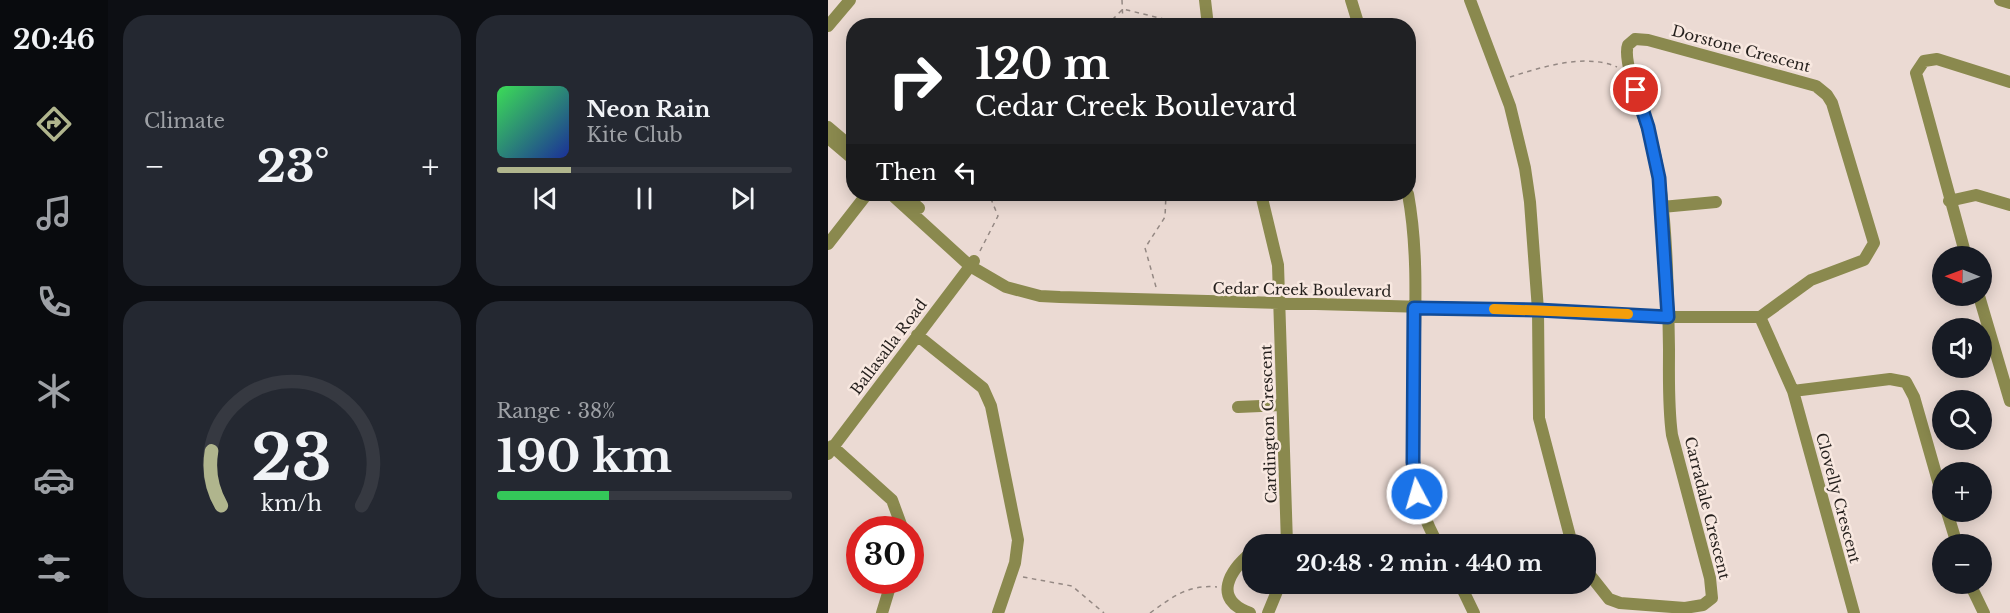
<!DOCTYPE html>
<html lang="en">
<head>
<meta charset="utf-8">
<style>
  body { margin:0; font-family:"Libre Baskerville",serif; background:#242831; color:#f1f3f6; height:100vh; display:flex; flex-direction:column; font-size:22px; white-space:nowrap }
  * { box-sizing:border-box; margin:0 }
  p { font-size:20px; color:#9ea1a6 }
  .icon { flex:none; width:33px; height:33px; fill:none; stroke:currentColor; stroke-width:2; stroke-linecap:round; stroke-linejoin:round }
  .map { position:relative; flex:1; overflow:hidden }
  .sheet { display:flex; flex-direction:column; gap:15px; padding:15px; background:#0d0f14; width:720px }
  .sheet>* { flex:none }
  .banner { position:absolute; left:18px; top:18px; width:570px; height:183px; border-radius:24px; box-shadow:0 3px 15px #0003; background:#202124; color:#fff; overflow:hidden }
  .needle { width:39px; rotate:271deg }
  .fabs { position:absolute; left:1104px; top:246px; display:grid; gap:12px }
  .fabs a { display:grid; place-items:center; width:60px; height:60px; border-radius:50%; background:#171b24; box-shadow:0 3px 15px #0003; font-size:30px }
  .speed { position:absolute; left:18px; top:516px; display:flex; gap:12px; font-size:30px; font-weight:700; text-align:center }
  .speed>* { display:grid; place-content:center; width:78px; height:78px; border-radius:50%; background:#171b24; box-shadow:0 3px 15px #0003; line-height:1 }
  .speed .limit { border:9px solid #d22; background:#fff; color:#111 }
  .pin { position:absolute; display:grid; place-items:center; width:51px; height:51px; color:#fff; margin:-26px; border:3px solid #fff; border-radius:50%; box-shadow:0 2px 6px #0007 }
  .me { position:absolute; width:66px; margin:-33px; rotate:354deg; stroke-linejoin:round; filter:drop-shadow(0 0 4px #0008) }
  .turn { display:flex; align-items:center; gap:21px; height:126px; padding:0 30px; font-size:27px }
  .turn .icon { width:78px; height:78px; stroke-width:2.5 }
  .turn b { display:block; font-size:42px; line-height:51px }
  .then { display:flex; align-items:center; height:57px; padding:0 30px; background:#0003; gap:12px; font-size:22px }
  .big { font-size:45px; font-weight:700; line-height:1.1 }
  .sheet .tile { flex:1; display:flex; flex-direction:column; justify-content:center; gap:9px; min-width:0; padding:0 21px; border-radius:24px; background:#242831 }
  .sheet .dial { align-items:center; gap:0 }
  .dial svg { height:156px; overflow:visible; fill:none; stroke:#363941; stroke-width:7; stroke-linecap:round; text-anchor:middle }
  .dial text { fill:#f1f3f6; stroke:none }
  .song { display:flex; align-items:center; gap:18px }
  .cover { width:72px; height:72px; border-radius:9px; background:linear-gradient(135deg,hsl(130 70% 55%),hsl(230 70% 35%)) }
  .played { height:6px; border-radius:3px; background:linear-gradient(90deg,#b0b58d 25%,#363941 25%) }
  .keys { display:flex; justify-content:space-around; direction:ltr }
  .heat { display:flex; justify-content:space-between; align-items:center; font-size:33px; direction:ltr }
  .charge { height:9px; border-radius:4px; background:linear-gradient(90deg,#34c759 38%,#363941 0) }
  .sheet .tiles { flex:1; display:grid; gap:15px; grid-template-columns:repeat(2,1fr) }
  .trip { position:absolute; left:414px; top:534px; width:354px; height:60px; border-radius:24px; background:#171b24; box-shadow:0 3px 15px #0003; font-weight:700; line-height:60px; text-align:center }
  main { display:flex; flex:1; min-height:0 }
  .tabs { display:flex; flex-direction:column; width:108px; justify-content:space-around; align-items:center; background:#090b0e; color:#9ea1a6 }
  .tabs .icon { width:42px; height:42px }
  .tabs .on { color:#b0b58d }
  .tabs b { font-size:27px; color:#f1f3f6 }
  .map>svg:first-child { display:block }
</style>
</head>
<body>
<main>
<nav class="tabs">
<b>20:46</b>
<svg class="icon on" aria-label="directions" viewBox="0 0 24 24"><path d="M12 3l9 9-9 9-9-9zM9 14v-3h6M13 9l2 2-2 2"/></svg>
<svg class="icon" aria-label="music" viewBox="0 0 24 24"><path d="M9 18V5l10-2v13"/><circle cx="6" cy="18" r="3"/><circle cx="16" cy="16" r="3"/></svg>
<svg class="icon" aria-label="phone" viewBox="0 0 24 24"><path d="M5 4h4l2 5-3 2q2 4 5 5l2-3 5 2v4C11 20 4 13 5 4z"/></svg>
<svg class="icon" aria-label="climate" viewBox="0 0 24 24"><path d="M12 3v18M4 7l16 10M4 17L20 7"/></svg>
<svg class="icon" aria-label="car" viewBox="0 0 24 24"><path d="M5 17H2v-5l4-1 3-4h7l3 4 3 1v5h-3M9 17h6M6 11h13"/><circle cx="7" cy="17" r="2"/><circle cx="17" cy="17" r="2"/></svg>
<svg class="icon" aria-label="filters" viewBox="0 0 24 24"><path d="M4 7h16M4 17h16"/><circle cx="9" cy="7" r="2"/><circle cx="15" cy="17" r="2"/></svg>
</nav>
<section class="sheet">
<div class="tiles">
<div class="tile"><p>Climate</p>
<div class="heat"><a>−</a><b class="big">23°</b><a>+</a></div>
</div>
<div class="tile">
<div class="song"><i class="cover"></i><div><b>Neon Rain</b><p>Kite Club</p></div></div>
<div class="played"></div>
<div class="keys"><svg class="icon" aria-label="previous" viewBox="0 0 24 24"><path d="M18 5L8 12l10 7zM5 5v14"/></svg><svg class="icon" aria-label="pause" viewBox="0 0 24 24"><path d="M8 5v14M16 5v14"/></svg><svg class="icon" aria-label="next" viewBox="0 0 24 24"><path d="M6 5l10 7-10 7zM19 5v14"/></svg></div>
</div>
<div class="tile dial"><svg viewBox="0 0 100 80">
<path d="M14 69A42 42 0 1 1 86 69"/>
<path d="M14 69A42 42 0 0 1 9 41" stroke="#b0b58d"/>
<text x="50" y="56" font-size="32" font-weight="700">23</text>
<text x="50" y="72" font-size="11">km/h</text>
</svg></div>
<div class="tile"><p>Range · 38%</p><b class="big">190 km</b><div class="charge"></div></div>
</div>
</section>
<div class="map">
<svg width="1182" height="613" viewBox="0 0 1182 613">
  <rect width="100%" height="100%" fill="#ebdad3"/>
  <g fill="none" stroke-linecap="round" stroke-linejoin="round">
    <path stroke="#948883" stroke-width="1.5" stroke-dasharray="4.5 4.5" stroke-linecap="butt" d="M294 0 295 26
      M278 26 295 9 364 26
      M682 77C714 67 757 53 789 67
      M152 251 170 216 161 194
      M328 287 317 248 337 217 338 194
      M195 577 244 586 276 613
      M322 613C344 597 361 584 389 587"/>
    <path stroke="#8a894e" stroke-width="12" d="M377 0 380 26
      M523 0 531 26
      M642 0 682 106 697 168 702 202 710 310 711 418 744 544
      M1172 0 1182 3
      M0 26 22 0
      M0 127 26 149
      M0 138 26 160
      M63 194 142 266 178 287 212 296 232 297 710 310 840 317H932L983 280 1036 260 1046 243 1004 103 999 95 988 86 820 40 807 39 800 45C793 62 822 131 827 154 839 211 840 289 841 349 841 378 840 406 844 435L882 578 884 598 875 605 857 608 792 603 781 599 758 570
      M75 194 91 208
      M433 194 450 265 459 544
      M580 194C592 259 586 328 586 394 585 450 581 495 610 544
      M1121 201 1148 195 1182 205
      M834 207 888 202
      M0 244 39 194
      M1138 256 1088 73 1096 61 1109 59 1182 82
      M1151 296 1182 401
      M932 317 965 391 1026 613
      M89 335 155 388 163 406 190 540 187 563 170 613
      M965 391 1062 379 1078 382 1086 397 1114 495
      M410 407 453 405
      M4 446 64 500 75 530
      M0 454 146 261
      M1119 512 1129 544
      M442 544 459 537
      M632 584 646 613
      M1142 584 1156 613
      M54 613 64 580
      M422 613C383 599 402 570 424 552
      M440 613 452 584"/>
  </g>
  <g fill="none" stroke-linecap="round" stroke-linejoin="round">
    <g stroke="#114b97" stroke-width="15">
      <path id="route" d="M589 494 585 462 586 308 710 310 840 317 831 178 820 127 808 90"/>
    </g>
    <use href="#route" stroke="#1a73e8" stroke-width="10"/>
    <path stroke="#f59e0b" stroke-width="10" d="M666 309 800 314"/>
  </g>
  <g text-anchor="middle" stroke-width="5" stroke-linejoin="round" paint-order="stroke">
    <g font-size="15" fill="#241f1c" stroke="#f8e8e0">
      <text transform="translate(913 49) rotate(15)" y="5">Dorstone Crescent</text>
      <text transform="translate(474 290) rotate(1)" y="5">Cedar Creek Boulevard</text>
      <text transform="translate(61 347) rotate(-53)" y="5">Ballasalla Road</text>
      <text transform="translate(441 424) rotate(-92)" y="5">Cardington Crescent</text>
      <text transform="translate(1010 498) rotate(75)" y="5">Clovelly Crescent</text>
      <text transform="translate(879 508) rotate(76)" y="5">Carradale Crescent</text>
    </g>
  </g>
</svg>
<div class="fabs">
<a><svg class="needle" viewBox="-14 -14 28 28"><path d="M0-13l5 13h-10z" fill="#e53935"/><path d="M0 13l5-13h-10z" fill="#9ea1a6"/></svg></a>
<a><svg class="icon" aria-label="sound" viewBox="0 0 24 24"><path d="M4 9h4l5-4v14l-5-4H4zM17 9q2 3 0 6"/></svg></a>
<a><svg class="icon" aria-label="search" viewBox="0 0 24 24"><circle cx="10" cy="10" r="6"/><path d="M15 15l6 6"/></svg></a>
<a>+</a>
<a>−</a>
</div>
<div class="speed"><div class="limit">30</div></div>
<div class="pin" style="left:808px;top:90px;background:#d93025"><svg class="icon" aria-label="arrive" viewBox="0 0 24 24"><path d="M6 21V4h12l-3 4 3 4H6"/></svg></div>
<svg class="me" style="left:589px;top:494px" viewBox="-20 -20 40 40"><circle r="17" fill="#1a73e8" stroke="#fff" stroke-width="3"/><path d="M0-11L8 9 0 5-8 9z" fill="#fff"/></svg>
<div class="trip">20:48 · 2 min · 440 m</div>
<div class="banner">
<div class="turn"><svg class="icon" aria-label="right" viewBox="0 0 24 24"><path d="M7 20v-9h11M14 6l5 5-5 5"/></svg><div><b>120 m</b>Cedar Creek Boulevard</div></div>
<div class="then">Then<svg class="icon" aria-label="left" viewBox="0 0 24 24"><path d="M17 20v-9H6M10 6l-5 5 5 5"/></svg></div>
</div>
</div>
</main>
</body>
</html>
